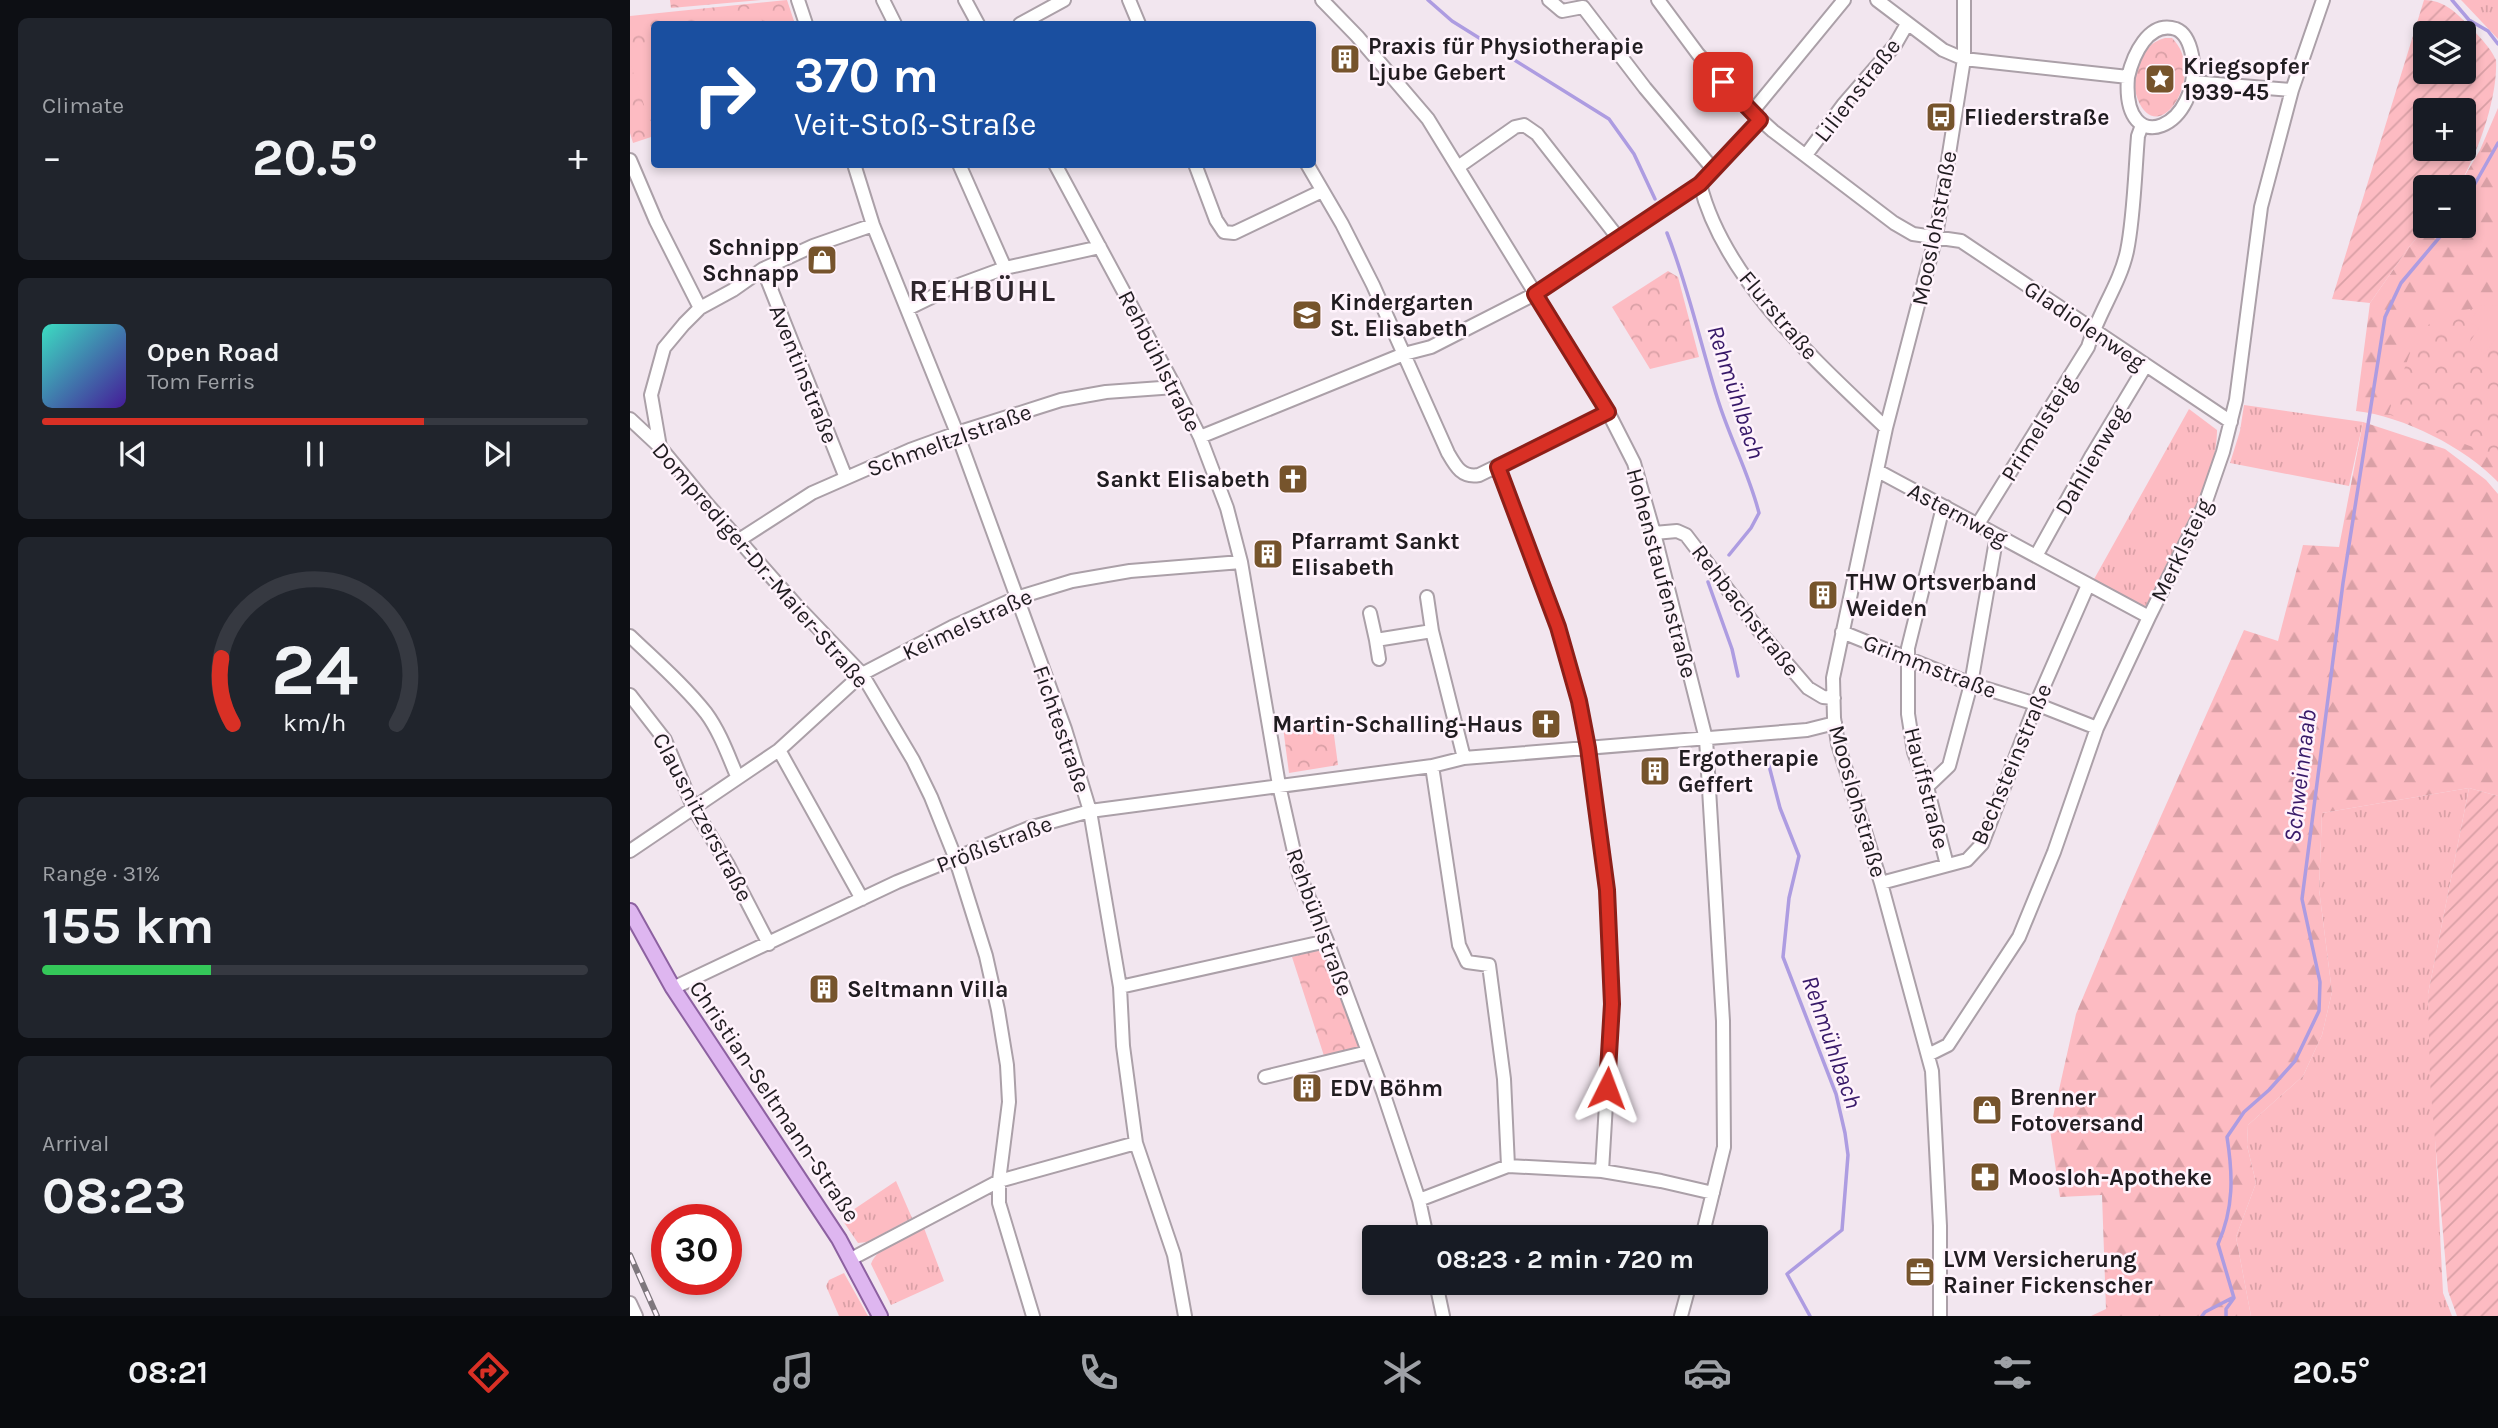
<!DOCTYPE html>
<html lang="en">
<head>
<meta charset="utf-8">
<style>
  body { margin:0; font-family:Karla,sans-serif; background:#20242c; color:#f1f3f6; height:100vh; display:flex; flex-direction:column; font-size:26px; white-space:nowrap }
  * { box-sizing:border-box; margin:0 }
  p { font-size:23px; color:#9ea1a6 }
  .icon { flex:none; width:38px; height:38px; fill:none; stroke:currentColor; stroke-width:2; stroke-linecap:round; stroke-linejoin:round }
  .map { position:relative; flex:1; overflow:hidden }
  .sheet { display:flex; flex-direction:column; gap:18px; padding:18px; background:#0d0f14; width:630px }
  .sheet>* { flex:none }
  .guide { position:absolute; left:21px; top:21px; width:665px; height:147px; border-radius:7px; box-shadow:0 4px 10px #0003; background:#1a4fa0; color:#fff; overflow:hidden }
  .fabs { position:absolute; left:1783px; top:21px; display:grid; gap:14px }
  .fabs a { display:grid; place-items:center; width:63px; height:63px; border-radius:7px; background:#171b24; box-shadow:0 4px 10px #0003; font-size:35px }
  .speed { position:absolute; left:21px; top:1204px; display:flex; gap:14px; font-size:35px; font-weight:700; text-align:center }
  .speed>* { display:grid; place-content:center; width:91px; height:91px; border-radius:50%; background:#171b24; box-shadow:0 4px 10px #0003; line-height:1 }
  .speed .limit { border:10px solid #d22; background:#fff; color:#111 }
  .pin { position:absolute; display:grid; place-items:center; width:60px; height:60px; color:#fff; margin:-30px; border-radius:14px; box-shadow:0 4px 10px #0006 }
  .me { position:absolute; width:77px; margin:-38px; rotate:3deg; stroke-linejoin:round; filter:drop-shadow(0 0 5px #0008) }
  .turn { display:flex; align-items:center; gap:24px; height:147px; padding:0 28px; font-size:32px }
  .turn .icon { width:91px; height:91px; stroke-width:2.5 }
  .turn b { display:block; font-size:49px; line-height:60px }
  .big { font-size:52px; font-weight:700; line-height:1.1 }
  .sheet .widget { flex:1; display:flex; flex-direction:column; justify-content:center; gap:10px; min-width:0; padding:0 24px; border-radius:10px; background:#20242c }
  .sheet .dial { align-items:center; gap:0 }
  .dial svg { height:182px; overflow:visible; fill:none; stroke:#363941; stroke-width:7; stroke-linecap:round; text-anchor:middle }
  .dial text { fill:#f1f3f6; stroke:none }
  .song { display:flex; align-items:center; gap:21px }
  .cover { width:84px; height:84px; border-radius:10px; background:linear-gradient(135deg,hsl(170 70% 55%),hsl(260 70% 35%)) }
  .played { height:7px; border-radius:4px; background:linear-gradient(90deg,#d93025 70%,#363941 70%) }
  .keys { display:flex; justify-content:space-around; direction:ltr }
  .heat { display:flex; justify-content:space-between; align-items:center; font-size:38px; direction:ltr }
  .charge { height:10px; border-radius:5px; background:linear-gradient(90deg,#34c759 31%,#363941 0) }
  .trip { position:absolute; left:732px; top:1225px; width:406px; height:70px; border-radius:7px; background:#171b24; box-shadow:0 4px 10px #0003; font-weight:700; line-height:70px; text-align:center }
  .menu { display:flex; height:112px; justify-content:space-around; align-items:center; background:#090b0e; color:#9ea1a6 }
  .menu .icon { width:49px; height:49px }
  .menu .active { color:#d93025 }
  .menu b { font-size:32px; color:#f1f3f6 }
  main { display:flex; flex:1; min-height:0 }
  .map>svg:first-child { display:block }
</style>
</head>
<body>
<main>
<section class="sheet">
<div class="widget"><p>Climate</p>
<div class="heat"><a>−</a><b class="big">20.5°</b><a>+</a></div>
</div>
<div class="widget">
<div class="song"><i class="cover"></i><div><b>Open Road</b><p>Tom Ferris</p></div></div>
<div class="played"></div>
<div class="keys"><svg class="icon" aria-label="previous" viewBox="0 0 24 24"><path d="M18 5L8 12l10 7zM5 5v14"/></svg><svg class="icon" aria-label="pause" viewBox="0 0 24 24"><path d="M8 5v14M16 5v14"/></svg><svg class="icon" aria-label="next" viewBox="0 0 24 24"><path d="M6 5l10 7-10 7zM19 5v14"/></svg></div>
</div>
<div class="widget dial"><svg viewBox="0 0 100 80">
<path d="M14 69A42 42 0 1 1 86 69"/>
<path d="M14 69A42 42 0 0 1 9 40" stroke="#d93025"/>
<text x="50" y="56" font-size="32" font-weight="700">24</text>
<text x="50" y="72" font-size="11">km/h</text>
</svg></div>
<div class="widget"><p>Range · 31%</p><b class="big">155 km</b><div class="charge"></div></div>
<div class="widget"><p>Arrival</p><b class="big">08:23</b></div>
</section>
<div class="map">
<svg width="1868" height="1316" viewBox="0 0 1868 1316">
  <defs>
    <pattern id="grass-tufts" width="24" height="20" patternUnits="userSpaceOnUse" patternTransform="scale(1.75)"><rect width="24" height="20" fill="#fdbbc2"/><path d="M3 7l-1-3M5 7V3M7 7l1-3M15 17l-1-3M17 17v-4M19 17l1-3" fill="none" stroke="#d9a0a6"/></pattern>
    <pattern id="forest-firs" width="22" height="20" patternUnits="userSpaceOnUse" patternTransform="scale(1.75)"><rect width="22" height="20" fill="#fdbbc2"/><path d="M5 1l3.5 6h-7zM16 11l3.5 6h-7z" fill="#d9a0a6"/></pattern>
    <pattern id="park-crowns" width="20" height="18" patternUnits="userSpaceOnUse" patternTransform="scale(1.75)"><rect width="20" height="18" fill="#fdbbc2"/><path d="M2 6a3 3 0 1 1 6 0M12 15a3 3 0 1 1 6 0" fill="none" stroke="#d9a0a6"/></pattern>
    <pattern id="garden-furrows" width="10" height="10" patternUnits="userSpaceOnUse" patternTransform="scale(1.75)"><rect width="10" height="10" fill="#fdbbc2"/><path d="M-1 1l2-2M0 10L10 0M9 11l2-2" fill="none" stroke="#d9a0a6"/></pattern>
  </defs>
  <rect width="100%" height="100%" fill="#f2e6ef"/>
  <path fill="url(#grass-tufts)" d="M1831 0H1868V39L1833 2Z
    M1614 405 1733 422 1719 486 1600 463 1610 431Z
    M1559 409 1587 430C1588 480 1540 563 1515 607L1463 581Z
    M1839 788 1798 994 1813 1293 1822 1316H1621L1606 1237 1626 1183 1617 1145 1618 1125 1673 1076 1692 1035 1702 992 1689 889 1692 813Z
    M266 1181 282 1218 237 1242 228 1243 211 1218Z
    M294 1228 314 1281 261 1305 241 1264C247 1246 278 1237 294 1228Z
    M214 1273 238 1316H209L196 1286 199 1280Z"/>
  <path fill="url(#forest-firs)" d="M1868 108V482C1836 448 1773 416 1726 411L1740 303 1779 247 1797 226H1834V187H1828L1850 150Z
    M1733 422 1815 449 1856 480 1868 494V796L1839 788 1692 813 1689 889 1702 992 1692 1035 1673 1076 1618 1125 1617 1145 1626 1183 1606 1237 1621 1316H1461L1476 1309 1472 1195 1430 1197 1420 1130 1446 1014 1498 890 1614 630 1648 641 1673 545 1709 547Z"/>
  <path fill="url(#park-crowns)" d="M40 0H131L41 8Z
    M157 0 165 24H24V136L3 143 0 133V16Z
    M1535 38H1542C1578 73 1529 150 1508 100 1504 90 1503 78 1507 68 1511 53 1520 42 1535 38Z
    M1038 271 1048 277 1069 357 1020 369 982 307Z
    M1868 305V457L1758 414 1788 331 1820 312Z
    M702 720 708 765 659 773 653 727Z
    M694 948 730 1049 695 1059 662 957Z"/>
  <path fill="url(#garden-furrows)" fill-rule="evenodd" d="M1794 0C1813 0 1826 12 1839 26 1849 36 1860 47 1866 60 1868 98 1847 156 1828 187H1796L1797 226 1779 247 1740 303 1702 299ZM1796 33H1834V72H1796ZM1796 110H1834V149H1796Z
    M1839 788 1868 796V1316H1827L1818 1291 1800 1082 1798 994Z"/>
  <path fill="#fdbbc2" d="M127 6 133 24H73Z
    M24 41V119L19 120 0 63V49Z
    M1868 305V341L1865 339 1855 354 1839 343 1849 328 1840 323 1849 306Z"/>
  <g fill="none" stroke-linecap="round" stroke-linejoin="round">
    <path stroke="#ad9ce1" stroke-width="3.5" d="M798 0 822 21 979 119 1004 154 1025 199
      M1822 0 1839 20 1858 31 1868 44
      M1834 203 1868 143
      M1037 233C1058 286 1070 342 1087 397 1099 437 1119 473 1129 513L1121 528 1099 555
      M1078 582 1102 649 1108 676
      M1136 754 1150 808 1169 856 1159 898 1153 957 1206 1094 1215 1133 1218 1155 1212 1230 1157 1274 1180 1316
      M1572 1316 1575 1312 1602 1298
      M1596 1316V1309L1604 1298 1588 1244C1604 1208 1603 1175 1597 1137L1614 1112 1639 1090 1665 1061 1689 1011 1690 982 1672 899 1713 583 1755 317 1771 283 1819 226"/>
    <g stroke="#aba0a8" stroke-width="16">
      <path id="minor" d="M168 0 176 24
        M253 0 265 24
        M335 0 348 24
        M499 0 509 24
        M692 0 727 36 798 119 978 412 1004 463 1024 533 1076 739 1093 1021 1094 1147 1072 1237
        M919 0 932 11 953 7 1015 88 1083 169
        M1028 0 1068 54 1122 112 1143 131 1264 223 1283 234 1331 241 1601 422
        M1247 0 1313 50 1334 59 1498 77C1491 163 1574 127 1562 55 1560 45 1556 33 1546 29 1518 20 1503 56 1498 77
        M390 24 434 0
        M1562 82 1662 90
        M1122 112 1214 0
        M1176 155 1213 105 1265 45 1277 24
        M0 160 26 221 70 308
        M224 164 243 225 327 433 435 729 460 811 490 987 493 1046 506 1143 544 1255 555 1316
        M329 164 375 268
        M425 164 545 387 570 437 597 508 611 562 649 785 669 874 697 941 753 1092 789 1200 797 1237
        M565 164 586 220 594 232 604 233 692 191
        M677 164 712 224 743 285 818 453C826 467 832 478 849 475L978 412
        M828 167 885 127 894 125 907 134 989 239
        M1070 184C1094 280 1187 362 1256 428
        M133 269 216 478
        M277 309 318 289 375 268 470 247
        M0 419 30 447 78 505 167 606 232 674 283 760 301 797 325 857 356 956 368 1010 377 1065 379 1102 369 1181V1203L403 1316
        M570 437 774 354 801 347 905 294 1070 184 1130 120
        M30 447 21 395 34 348 54 324 70 308 103 290 133 269 183 246 243 225
        M868 467 928 627 949 701 958 748 977 890 982 1004 972 1171
        M1248 471 1519 617
        M1316 507 1311 515 1278 648V714L1284 752 1297 787 1317 865
        M1348 524 1458 347C1468 313 1490 284 1497 251 1504 217 1505 172 1508 136L1512 125
        M1024 533 1047 531 1056 535 1134 637 1178 688 1193 697 1204 698
        M109 540 182 493 280 450 327 433 431 400 476 392 545 387
        M1406 556 1462 455 1516 365
        M797 597 802 631
        M740 613 746 640 802 631 834 758
        M1212 632 1341 684 1406 704 1467 728
        M0 636C26 661 54 685 76 713 90 732 98 755 107 776
        M746 640 749 659
        M0 695 35 740 63 807 98 865 139 944
        M149 750 232 899
        M802 766 829 945 837 962 859 965 874 1079 878 1166
        M1297 787 1319 766 1341 684 1365 546 1370 537
        M0 851 149 750 232 674 322 627 386 598 442 581 500 571 611 562
        M1251 883 1337 860 1352 844 1406 704 1458 585
        M490 987 697 941
        M43 988 267 882 399 828 460 811 802 766 834 758 1177 730 1205 723
        M1298 1055 1318 1045 1389 937 1424 852 1467 728 1519 617 1575 504 1593 452 1606 400 1631 207 1662 90 1693 0
        M635 1077 738 1052
        M789 1200 878 1166 972 1171 1031 1181 1083 1193
        M221 1259 369 1181 506 1143
        M806 1283 813 1316
        M0 1303 6 1316
        M1051 1316 1060 1283
        M1310 1316V1226L1302 1071 1251 883 1208 744 1204 718 1203 678 1256 428 1306 236 1334 59V0"/>
    </g>
    <g stroke="#8d61a1" stroke-width="18">
      <path id="major" d="M0 911 43 988 209 1239 250 1316"/>
    </g>
    <use href="#minor" stroke="#fff" stroke-width="12"/>
    <use href="#major" stroke="#deb6f0" stroke-width="14"/>
    <g stroke="#7e777d" stroke-width="6">
      <path id="rail" d="M0 1255 27 1316"/>
    </g>
    <use href="#rail" stroke="#fff3fc" stroke-width="3.5" stroke-dasharray="10" stroke-linecap="butt"/>
  </g>
  <g fill="none" stroke-linecap="round" stroke-linejoin="round">
    <g stroke="#8d1f18" stroke-width="18">
      <path id="route" d="M977 1088 982 1004 977 890 958 748 949 701 928 627 868 467 978 412 905 294 1070 184 1130 120 1093 82"/>
    </g>
    <use href="#route" stroke="#d93025" stroke-width="12"/>
  </g>
  <defs>
    <g id="building-square" transform="scale(1.575)"><rect x="-9" y="-9" width="18" height="18" rx="4" fill="#76542c" stroke="#fff3fc"/><path d="M-4-6H4V6H1V3H-1V6H-4ZM-2.5-4.3h1.7v1.8h-1.7ZM.8-4.3h1.7v1.8H.8ZM-2.5-1h1.7V.8h-1.7ZM.8-1h1.7V.8H.8Z" fill="#fff"/></g>
    <g id="sight-square" transform="scale(1.575)"><rect x="-9" y="-9" width="18" height="18" rx="4" fill="#76542c" stroke="#fff3fc"/><path d="M0-6L1.8-2.2L6-1.7L2.9 1.2L3.7 5.4L0 3.3L-3.7 5.4L-2.9 1.2L-6-1.7L-1.8-2.2Z" fill="#fff"/></g>
    <g id="bus-square" transform="scale(1.575)"><rect x="-9" y="-9" width="18" height="18" rx="4" fill="#76542c" stroke="#fff3fc"/><path d="M-5-6H5V4H4V6H2V4H-2V6H-4V4H-5ZM-3.5-4V0h7V-4ZM-3.5 1.2v1.5H-2V1.2ZM2 1.2v1.5H3.5V1.2Z" fill="#fff"/></g>
    <g id="shop-square" transform="scale(1.575)"><rect x="-9" y="-9" width="18" height="18" rx="4" fill="#76542c" stroke="#fff3fc"/><path d="M-5-2.5h2.3a2.7 3.5 0 0 1 5.4 0H5L5.5 6h-11ZM-1.5-2.5h3a1.5 2.3 0 0 0-3 0Z" fill="#fff"/></g>
    <g id="school-square" transform="scale(1.575)"><rect x="-9" y="-9" width="18" height="18" rx="4" fill="#76542c" stroke="#fff3fc"/><path d="M0-5L7-2L0 1L-7-2ZM-4 1L0 2.5L4 1V4Q0 6-4 4Z" fill="#fff"/></g>
    <g id="church-square" transform="scale(1.575)"><rect x="-9" y="-9" width="18" height="18" rx="4" fill="#76542c" stroke="#fff3fc"/><path d="M-1.2-6h2.4v3.5h3.3v2.4h-3.3V6h-2.4V-.1h-3.3v-2.4h3.3Z" fill="#fff"/></g>
    <g id="pharmacy-square" transform="scale(1.575)"><rect x="-9" y="-9" width="18" height="18" rx="4" fill="#76542c" stroke="#fff3fc"/><path d="M-2-6h4v4h4v4h-4v4h-4v-4h-4v-4h4Z" fill="#fff"/></g>
    <g id="office-square" transform="scale(1.575)"><rect x="-9" y="-9" width="18" height="18" rx="4" fill="#76542c" stroke="#fff3fc"/><path d="M-6-3h4V-5.5h4V-3h4V5H-6ZM-1-4.5V-3h2v-1.5ZM-6 0V1H6V0Z" fill="#fff"/></g>
  </defs>
  <g fill-rule="evenodd">
    <use href="#building-square" x="715" y="59"/>
    <use href="#sight-square" x="1530" y="79"/>
    <use href="#bus-square" x="1311" y="117"/>
    <use href="#shop-square" x="192" y="260"/>
    <use href="#school-square" x="677" y="315"/>
    <use href="#church-square" x="663" y="479"/>
    <use href="#building-square" x="638" y="554"/>
    <use href="#building-square" x="1193" y="595"/>
    <use href="#church-square" x="916" y="724"/>
    <use href="#building-square" x="1025" y="771"/>
    <use href="#building-square" x="194" y="989"/>
    <use href="#building-square" x="677" y="1088"/>
    <use href="#shop-square" x="1357" y="1110"/>
    <use href="#pharmacy-square" x="1355" y="1177"/>
    <use href="#office-square" x="1290" y="1272"/>
  </g>
  <g text-anchor="middle" stroke-width="5" stroke-linejoin="round" paint-order="stroke">
    <g font-size="23" font-weight="bold" fill="#201c20" stroke="#fff3fc" text-anchor="start">
      <text x="738" y="54">Praxis für Physiotherapie<tspan x="738" dy="26">Ljube Gebert</tspan></text>
      <text x="1553" y="74">Kriegsopfer<tspan x="1553" dy="26">1939-45</tspan></text>
      <text x="1334" y="125">Fliederstraße</text>
      <text x="169" y="255" text-anchor="end">Schnipp<tspan x="169" dy="26">Schnapp</tspan></text>
      <text x="700" y="310">Kindergarten<tspan x="700" dy="26">St. Elisabeth</tspan></text>
      <text x="640" y="487" text-anchor="end">Sankt Elisabeth</text>
      <text x="661" y="549">Pfarramt Sankt<tspan x="661" dy="26">Elisabeth</tspan></text>
      <text x="1216" y="590">THW Ortsverband<tspan x="1216" dy="26">Weiden</tspan></text>
      <text x="893" y="732" text-anchor="end">Martin-Schalling-Haus</text>
      <text x="1048" y="766">Ergotherapie<tspan x="1048" dy="26">Geffert</tspan></text>
      <text x="217" y="997">Seltmann Villa</text>
      <text x="700" y="1096">EDV Böhm</text>
      <text x="1380" y="1105">Brenner<tspan x="1380" dy="26">Fotoversand</tspan></text>
      <text x="1378" y="1185">Moosloh-Apotheke</text>
      <text x="1313" y="1267">LVM Versicherung<tspan x="1313" dy="26">Rainer Fickenscher</tspan></text>
    </g>
    <g font-size="23" fill="#201c20" stroke="#fff3fc">
      <text transform="translate(1227 90) rotate(-52)" y="8">Lilienstraße</text>
      <text transform="translate(1304 228) rotate(-79)" y="8">Mooslohstraße</text>
      <text transform="translate(1149 315) rotate(50)" y="8">Flurstraße</text>
      <text transform="translate(1455 325) rotate(34)" y="8">Gladiolenweg</text>
      <text transform="translate(530 361) rotate(63)" y="8">Rehbühlstraße</text>
      <text transform="translate(174 374) rotate(68)" y="8">Aventinstraße</text>
      <text transform="translate(1408 428) rotate(-58)" y="8">Primelsteig</text>
      <text transform="translate(319 440) rotate(-20)" y="8">Schmeltzlstraße</text>
      <text transform="translate(1461 460) rotate(-60)" y="8">Dahlienweg</text>
      <text transform="translate(1328 514) rotate(28)" y="8">Asternweg</text>
      <text transform="translate(1551 550) rotate(-64)" y="8">Merklsteig</text>
      <text transform="translate(131 565) rotate(49)" y="8">Domprediger-Dr.-Maier-Straße</text>
      <text transform="translate(1032 573) rotate(75)" y="8">Hohenstaufenstraße</text>
      <text transform="translate(1116 610) rotate(52)" y="8">Rehbachstraße</text>
      <text transform="translate(337 624) rotate(-25)" y="8">Keimelstraße</text>
      <text transform="translate(1300 666) rotate(21)" y="8">Grimmstraße</text>
      <text transform="translate(432 729) rotate(71)" y="8">Fichtestraße</text>
      <text transform="translate(1381 764) rotate(-67)" y="8">Bechsteinstraße</text>
      <text transform="translate(1297 788) rotate(76)" y="8">Hauffstraße</text>
      <text transform="translate(1228 801) rotate(74)" y="8">Mooslohstraße</text>
      <text transform="translate(73 817) rotate(62)" y="8">Clausnitzerstraße</text>
      <text transform="translate(364 844) rotate(-21)" y="8">Prößlstraße</text>
      <text transform="translate(690 922) rotate(70)" y="8">Rehbühlstraße</text>
      <text transform="translate(145 1101) rotate(56)" y="8">Christian-Seltmann-Straße</text>
    </g>
    <g font-size="24" font-style="italic" fill="#381969" stroke="#fff3fc">
      <text transform="translate(1106 392) rotate(72)" y="8">Rehmühlbach</text>
      <text transform="translate(1670 776) rotate(-83)" y="8">Schweinnaab</text>
      <text transform="translate(1202 1042) rotate(71)" y="8">Rehmühlbach</text>
    </g>
    <g font-size="30" font-weight="bold" letter-spacing="2" fill="#30272e" stroke="#fff3fc">
      <text x="353" y="301">REHBÜHL</text>
    </g>
  </g>
</svg>
<div class="fabs">
<a><svg class="icon" aria-label="layers" viewBox="0 0 24 24"><path d="M12 4l9 5-9 5-9-5zM3 14l9 5 9-5"/></svg></a>
<a>+</a>
<a>−</a>
</div>
<div class="speed"><div class="limit">30</div></div>
<div class="pin" style="left:1093px;top:82px;background:#d93025"><svg class="icon" aria-label="arrive" viewBox="0 0 24 24"><path d="M6 21V4h12l-3 4 3 4H6"/></svg></div>
<svg class="me" style="left:977px;top:1088px" viewBox="-20 -20 40 40"><path d="M0-17L14 15 0 8-14 15z" fill="#d93025" stroke="#fff" stroke-width="4"/></svg>
<div class="trip">08:23 · 2 min · 720 m</div>
<div class="guide">
<div class="turn"><svg class="icon" aria-label="right" viewBox="0 0 24 24"><path d="M7 20v-9h11M14 6l5 5-5 5"/></svg><div><b>370 m</b>Veit-Stoß-Straße</div></div>
</div>
</div>
</main>
<nav class="menu">
<b>08:21</b>
<svg class="icon active" aria-label="directions" viewBox="0 0 24 24"><path d="M12 3l9 9-9 9-9-9zM9 14v-3h6M13 9l2 2-2 2"/></svg>
<svg class="icon" aria-label="music" viewBox="0 0 24 24"><path d="M9 18V5l10-2v13"/><circle cx="6" cy="18" r="3"/><circle cx="16" cy="16" r="3"/></svg>
<svg class="icon" aria-label="phone" viewBox="0 0 24 24"><path d="M5 4h4l2 5-3 2q2 4 5 5l2-3 5 2v4C11 20 4 13 5 4z"/></svg>
<svg class="icon" aria-label="climate" viewBox="0 0 24 24"><path d="M12 3v18M4 7l16 10M4 17L20 7"/></svg>
<svg class="icon" aria-label="car" viewBox="0 0 24 24"><path d="M5 17H2v-5l4-1 3-4h7l3 4 3 1v5h-3M9 17h6M6 11h13"/><circle cx="7" cy="17" r="2"/><circle cx="17" cy="17" r="2"/></svg>
<svg class="icon" aria-label="filters" viewBox="0 0 24 24"><path d="M4 7h16M4 17h16"/><circle cx="9" cy="7" r="2"/><circle cx="15" cy="17" r="2"/></svg>
<b>20.5°</b>
</nav>
</body>
</html>
